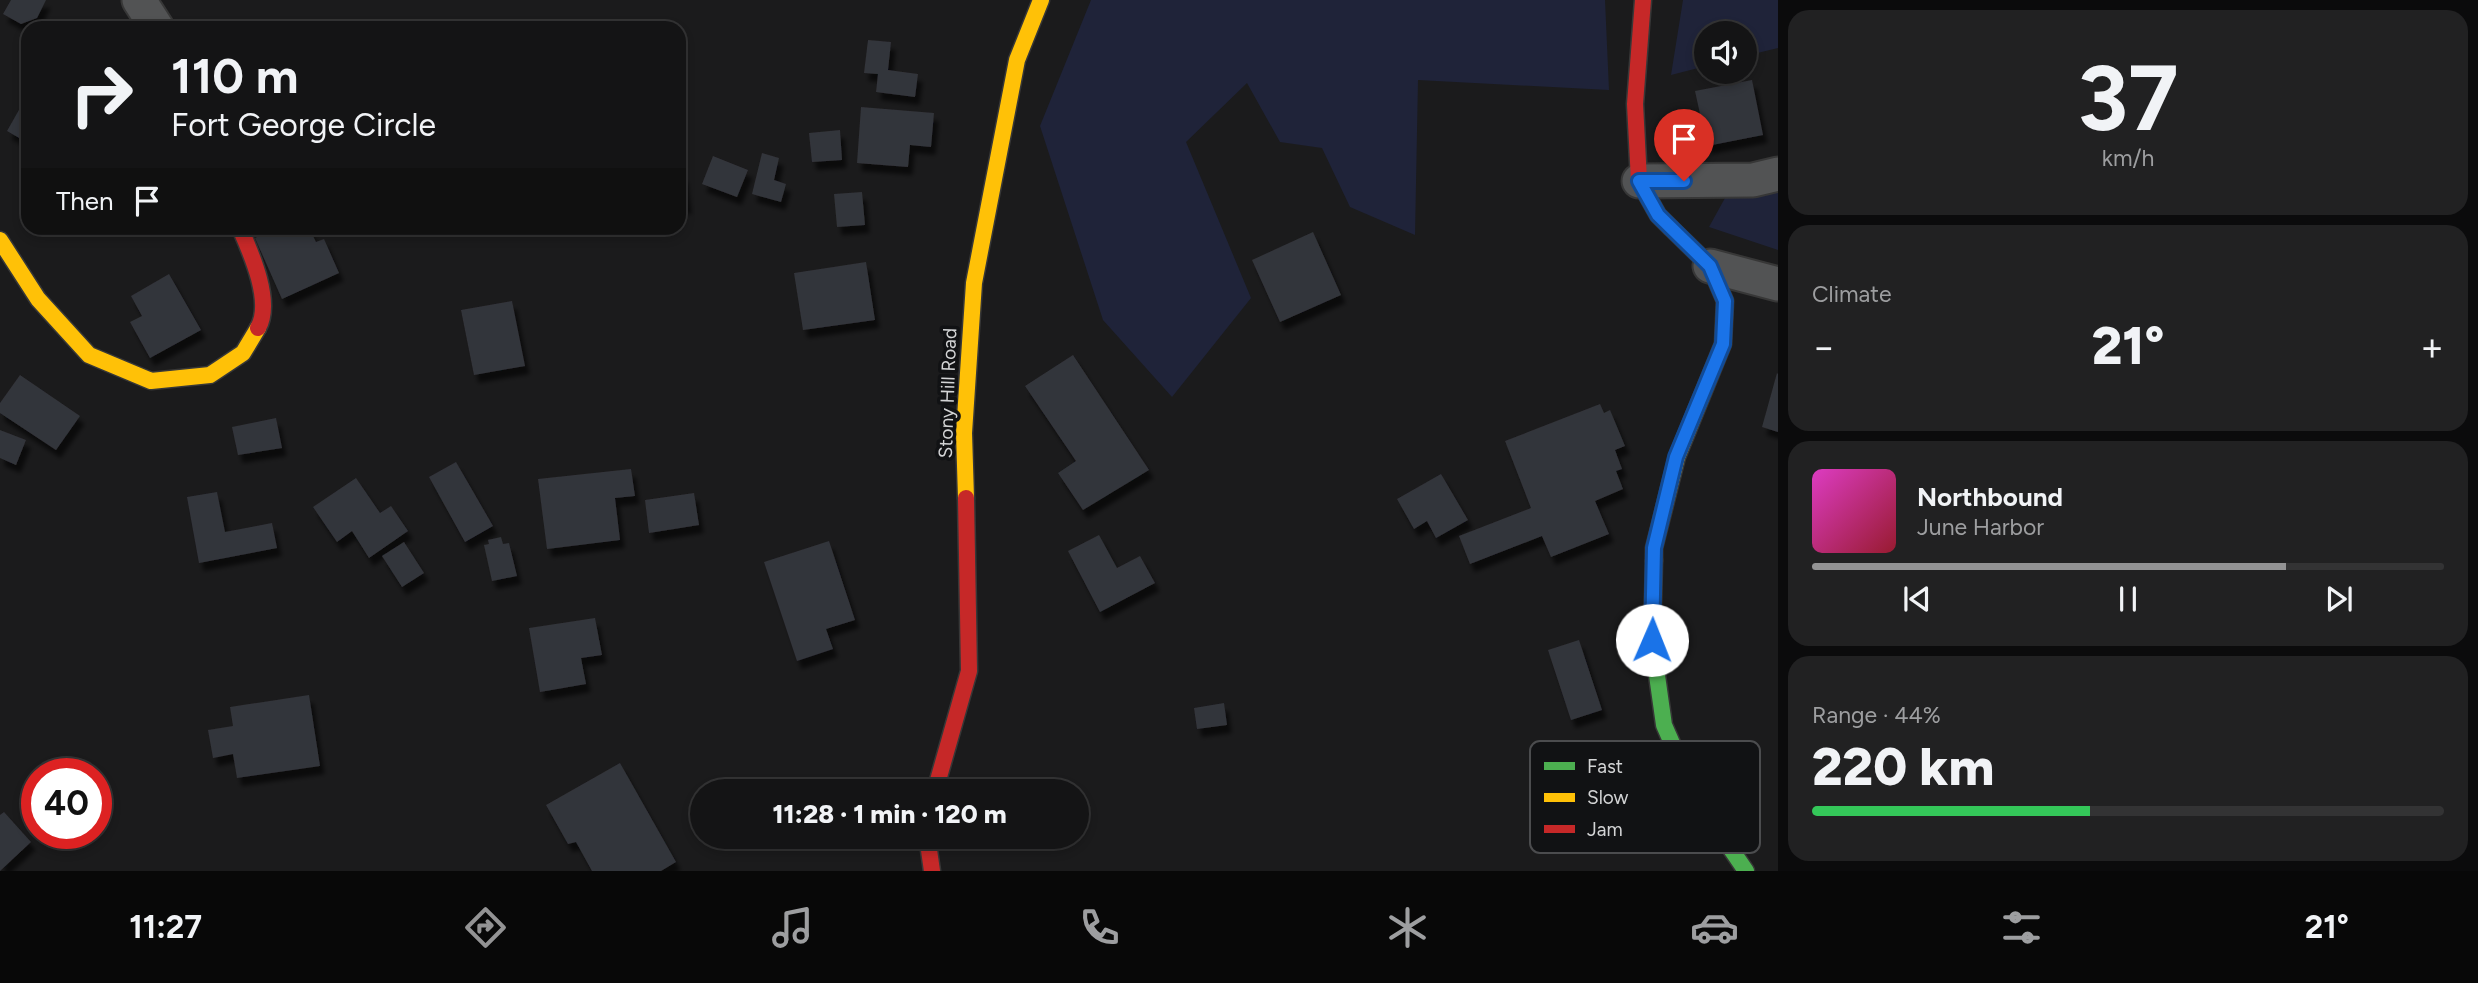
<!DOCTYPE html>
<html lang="en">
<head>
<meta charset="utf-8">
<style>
  body { margin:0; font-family:Figtree,sans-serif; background:#212122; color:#f1f3f6; height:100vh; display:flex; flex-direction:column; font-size:26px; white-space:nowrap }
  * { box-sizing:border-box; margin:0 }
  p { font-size:23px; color:#9d9ea0 }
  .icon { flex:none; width:38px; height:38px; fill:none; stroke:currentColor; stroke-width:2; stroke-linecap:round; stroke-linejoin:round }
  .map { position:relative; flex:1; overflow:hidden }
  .details { display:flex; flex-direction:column; gap:10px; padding:10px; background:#0b0b0c; width:700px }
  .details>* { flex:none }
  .banner { position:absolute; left:21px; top:21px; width:665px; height:214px; border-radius:21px; box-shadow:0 4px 10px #0003,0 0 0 2px #333334; background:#141415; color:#f1f3f6; overflow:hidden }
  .buttons { position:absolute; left:1694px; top:21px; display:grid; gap:14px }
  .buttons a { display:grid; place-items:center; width:63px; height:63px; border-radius:50%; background:#141415; box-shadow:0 4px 10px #0003,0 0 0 2px #333334; font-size:35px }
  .speed { position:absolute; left:21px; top:758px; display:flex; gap:14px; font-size:35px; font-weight:700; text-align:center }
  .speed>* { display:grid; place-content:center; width:91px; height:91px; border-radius:50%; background:#141415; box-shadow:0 4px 10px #0003,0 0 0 2px #333334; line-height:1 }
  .speed .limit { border:10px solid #d22; background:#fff; color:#111 }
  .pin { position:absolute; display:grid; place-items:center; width:60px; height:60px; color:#fff; margin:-72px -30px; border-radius:50% 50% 50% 0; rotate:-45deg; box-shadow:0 0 7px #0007 }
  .pin .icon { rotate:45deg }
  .me { position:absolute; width:77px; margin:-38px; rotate:1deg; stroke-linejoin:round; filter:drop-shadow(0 0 5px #0008) }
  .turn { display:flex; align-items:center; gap:24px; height:147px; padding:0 35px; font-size:32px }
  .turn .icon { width:91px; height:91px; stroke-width:2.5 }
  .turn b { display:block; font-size:49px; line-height:60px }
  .then { display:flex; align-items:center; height:66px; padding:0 35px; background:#0003; gap:14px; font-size:26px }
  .big { font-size:52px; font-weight:800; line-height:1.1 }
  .details .card { flex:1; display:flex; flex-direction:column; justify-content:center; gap:10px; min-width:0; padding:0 24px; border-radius:21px; background:#212122 }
  .details .dial { align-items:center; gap:0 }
  .dial b { font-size:91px; line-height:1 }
  .song { display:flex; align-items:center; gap:21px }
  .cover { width:84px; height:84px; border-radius:10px; background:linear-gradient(135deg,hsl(310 70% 55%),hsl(350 70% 35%)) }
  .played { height:7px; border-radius:4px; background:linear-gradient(90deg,#939394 75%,#333334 75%) }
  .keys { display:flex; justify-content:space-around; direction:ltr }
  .heat { display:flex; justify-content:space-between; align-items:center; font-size:38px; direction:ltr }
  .charge { height:10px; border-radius:5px; background:linear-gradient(90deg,#34c759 44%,#333334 0) }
  .trip { position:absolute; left:690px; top:779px; width:399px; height:70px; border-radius:35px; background:#141415; box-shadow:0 4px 10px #0003,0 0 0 2px #333334; font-weight:800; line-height:70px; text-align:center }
  .menu { display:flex; height:112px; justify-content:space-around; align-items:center; background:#080808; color:#9d9ea0 }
  .menu .icon { width:49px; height:49px }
  .menu .selected { color:#939394 }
  .menu b { font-size:32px; color:#f1f3f6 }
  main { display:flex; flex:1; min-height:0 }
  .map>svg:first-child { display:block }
</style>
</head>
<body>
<main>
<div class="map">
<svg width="1778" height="871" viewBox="0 0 1778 871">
  <defs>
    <filter id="shadow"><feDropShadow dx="4.5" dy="8" stdDeviation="2" flood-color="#0009"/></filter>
  </defs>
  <rect width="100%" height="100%" fill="#1b1b1c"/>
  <path fill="#1f2339" d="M1091 0H1605L1609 90 1418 80 1415 235 1350 207 1322 148 1280 142 1247 83 1186 142 1251 298 1172 397 1103 320 1040 126Z
    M1683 0H1778V48L1745 56V33H1706V66L1671 75Z
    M1778 188V250L1709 227 1725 198Z"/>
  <path fill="#33343a" filter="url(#shadow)" d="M11 0H46L37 18 21 24 3 14Z
    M528 19 551 25 550 28H525Z
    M868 40 891 42 888 70 918 74 915 97 876 92 878 74 864 73Z
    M1752 80 1763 135 1707 146 1695 91Z
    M28 94V143L7 131Z
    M861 107 934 113 931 147 910 145 908 167 857 163Z
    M840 130 842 160 812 162 809 133Z
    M762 153 779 158 774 180 786 184 781 202 752 194Z
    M713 156 748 170 737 197 702 184Z
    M683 174 687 206H679V175Z
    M862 192 865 225 837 227 834 194Z
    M276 228H309L316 242 324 239 339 273 282 299 255 238Z
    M1313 232 1341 295 1280 322 1252 260Z
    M866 262 875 320 803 330 794 273Z
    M169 274 201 330 150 358 130 322 142 316 131 296Z
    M512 301 525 366 474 375 461 310Z
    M1073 355 1149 470 1083 510 1058 473 1076 461 1025 386Z
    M1777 373 1778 374V432L1762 427Z
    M20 375 80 416 56 450 0 413V403Z
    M1600 404 1604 413 1610 410 1625 446 1615 450 1622 469 1616 471 1623 489 1595 501 1609 534 1551 557 1542 536 1470 564 1459 536 1531 508 1505 441Z
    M276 418 282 448 238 455 232 427Z
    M0 430 26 440 16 465 0 458Z
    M456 462 493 526 465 542 429 477Z
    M631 469 635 496 615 498 620 540 547 549 538 479Z
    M1441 474 1468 520 1436 538 1427 521 1414 529 1397 499Z
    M356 478 380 513 391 506 408 531 369 558 352 531 337 542 313 507Z
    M217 492 225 532 272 523 277 548 199 563 187 497Z
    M694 493 699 525 649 533 645 500Z
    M1099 535 1117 568 1140 556 1155 583 1100 612 1068 551Z
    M501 537 503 544 509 543 517 576 492 581 484 545 489 544 488 540Z
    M829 541 855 620 826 629 833 649 797 661 764 562Z
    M404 542 424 573 402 587 382 556Z
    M595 618 602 655 581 658 586 684 540 692 529 628Z
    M1579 640 1602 710 1571 720 1548 650Z
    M309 695 320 766 237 778 233 754 213 758 208 730 233 726 230 707Z
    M1224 703 1227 725 1197 729 1194 708Z
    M620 763 676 862 661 871H592L576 842 568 844 546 805Z
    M4 812 31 842 0 871V815Z"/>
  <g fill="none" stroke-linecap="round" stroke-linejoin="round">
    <g stroke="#373737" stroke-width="37">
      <path id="street" d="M139 0 157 28
        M1639 181 1753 180 1778 174
        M1710 266 1778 284"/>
    </g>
    <g stroke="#373737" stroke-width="19">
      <path id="fast" d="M1654 561 1652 640 1664 725 1696 798 1746 871"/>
    </g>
    <g stroke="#373737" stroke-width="19">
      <path id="slow" d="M0 240 38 299 89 355 151 381 210 375 243 353 258 328
        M966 498 964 433 974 283 1017 60 1041 0
        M1654 561V548L1677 457 1723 344 1725 301 1710 266 1671 228"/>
    </g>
    <g stroke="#373737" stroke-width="19">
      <path id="jam" d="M1643 0 1635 104 1639 181 1658 215 1671 228
        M240 228C251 253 273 302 258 328
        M935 791 969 671 966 498
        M927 836 932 871"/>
    </g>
    <use href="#street" stroke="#525354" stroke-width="33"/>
    <use href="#fast" stroke="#4caf50" stroke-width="16"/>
    <use href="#slow" stroke="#ffc107" stroke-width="16"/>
    <use href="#jam" stroke="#c62828" stroke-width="16"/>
  </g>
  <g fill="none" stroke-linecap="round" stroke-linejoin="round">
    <g stroke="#114b97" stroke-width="18">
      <path id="route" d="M1652 640 1654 548 1676 457 1723 344 1725 301 1710 266 1658 215 1639 181H1684"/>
    </g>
    <use href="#route" stroke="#1a73e8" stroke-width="12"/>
  </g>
  <g text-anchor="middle" stroke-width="7" stroke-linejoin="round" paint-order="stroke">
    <g font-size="19" fill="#d3d4d5" stroke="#111214">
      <text transform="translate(947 393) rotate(-88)" y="7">Stony Hill Road</text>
    </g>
  </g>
  <rect x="1530" y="741" width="230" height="112" rx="10" fill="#111214" stroke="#4b4c4e" stroke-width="2"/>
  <rect x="1544" y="762" width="31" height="8" fill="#4caf50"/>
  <rect x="1544" y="793" width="31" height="9" fill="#ffc107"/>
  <rect x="1544" y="825" width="31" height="8" fill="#c62828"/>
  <g font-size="19" fill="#d3d4d5">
    <text x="1587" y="773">Fast</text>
    <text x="1587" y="804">Slow</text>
    <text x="1587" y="836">Jam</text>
  </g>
</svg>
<div class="buttons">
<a><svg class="icon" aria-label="sound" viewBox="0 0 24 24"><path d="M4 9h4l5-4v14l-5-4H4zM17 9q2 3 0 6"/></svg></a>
</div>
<div class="speed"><div class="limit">40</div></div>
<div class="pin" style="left:1684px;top:181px;background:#d93025"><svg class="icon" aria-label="arrive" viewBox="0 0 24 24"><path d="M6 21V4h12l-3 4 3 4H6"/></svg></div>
<svg class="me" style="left:1652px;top:640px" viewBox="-20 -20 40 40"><circle r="19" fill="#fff"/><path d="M0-13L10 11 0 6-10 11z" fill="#1a73e8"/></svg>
<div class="trip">11:28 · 1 min · 120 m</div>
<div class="banner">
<div class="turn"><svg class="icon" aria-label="right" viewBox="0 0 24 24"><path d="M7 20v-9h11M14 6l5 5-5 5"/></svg><div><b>110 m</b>Fort George Circle</div></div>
<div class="then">Then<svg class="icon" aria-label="arrive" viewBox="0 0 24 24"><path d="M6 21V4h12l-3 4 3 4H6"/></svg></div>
</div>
</div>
<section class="details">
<div class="card dial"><b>37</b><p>km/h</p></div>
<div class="card"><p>Climate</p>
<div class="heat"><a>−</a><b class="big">21°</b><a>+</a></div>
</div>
<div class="card">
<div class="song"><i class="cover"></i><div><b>Northbound</b><p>June Harbor</p></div></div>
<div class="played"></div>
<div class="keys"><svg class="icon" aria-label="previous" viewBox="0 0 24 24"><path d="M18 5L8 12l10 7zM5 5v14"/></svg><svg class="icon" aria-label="pause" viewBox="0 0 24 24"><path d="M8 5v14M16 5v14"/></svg><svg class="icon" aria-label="next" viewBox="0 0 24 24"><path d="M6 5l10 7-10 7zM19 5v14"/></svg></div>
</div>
<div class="card"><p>Range · 44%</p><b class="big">220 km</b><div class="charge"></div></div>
</section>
</main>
<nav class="menu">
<b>11:27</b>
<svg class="icon selected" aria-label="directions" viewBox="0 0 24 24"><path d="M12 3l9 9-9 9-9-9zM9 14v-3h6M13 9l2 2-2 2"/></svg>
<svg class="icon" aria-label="music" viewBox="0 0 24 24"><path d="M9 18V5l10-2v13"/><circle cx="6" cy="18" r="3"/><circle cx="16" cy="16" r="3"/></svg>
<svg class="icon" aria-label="phone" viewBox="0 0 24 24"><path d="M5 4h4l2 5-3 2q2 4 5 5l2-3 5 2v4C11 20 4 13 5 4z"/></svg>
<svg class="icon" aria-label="climate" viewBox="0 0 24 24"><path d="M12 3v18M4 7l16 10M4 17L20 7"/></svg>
<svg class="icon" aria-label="car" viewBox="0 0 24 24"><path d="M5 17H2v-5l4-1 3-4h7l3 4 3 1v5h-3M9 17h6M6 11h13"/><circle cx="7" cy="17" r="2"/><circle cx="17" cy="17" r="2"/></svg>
<svg class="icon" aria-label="filters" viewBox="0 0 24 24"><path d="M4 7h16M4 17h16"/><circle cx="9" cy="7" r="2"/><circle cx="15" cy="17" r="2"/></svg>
<b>21°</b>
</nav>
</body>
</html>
